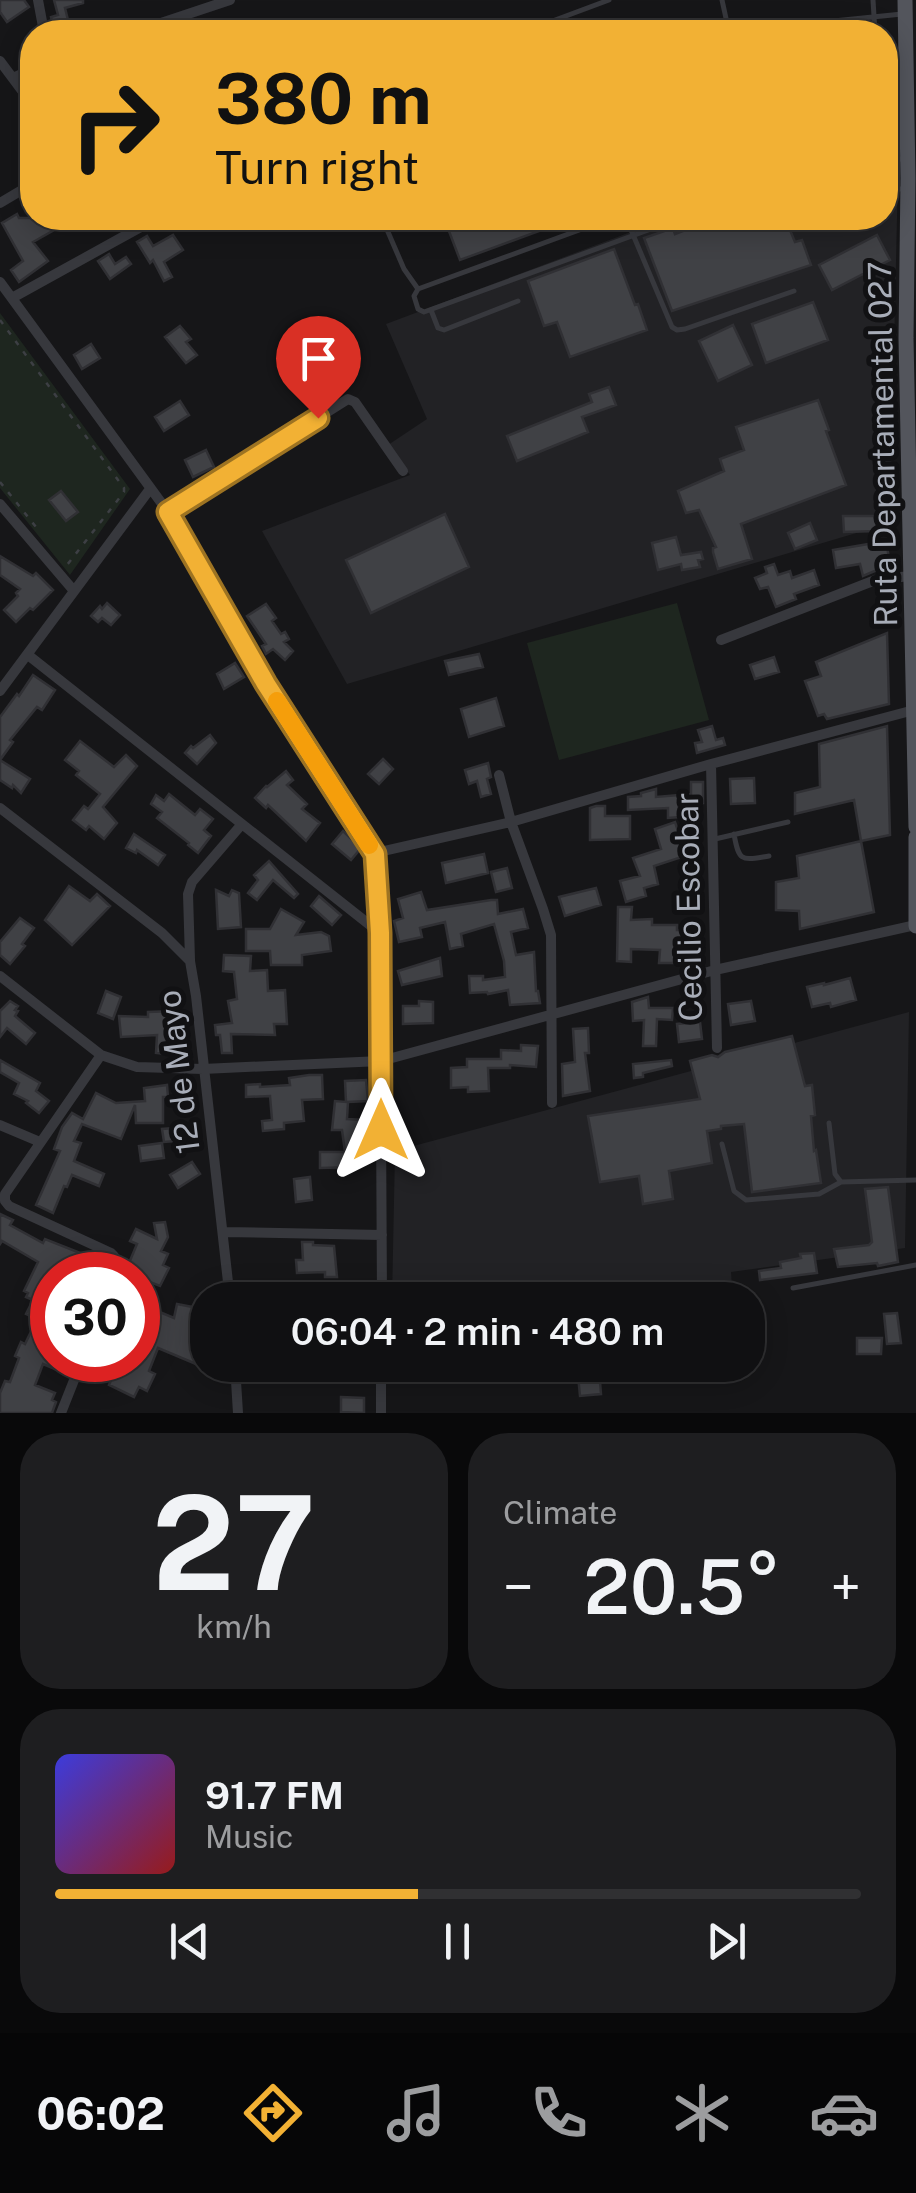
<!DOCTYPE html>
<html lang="en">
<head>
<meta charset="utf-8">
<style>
  body { margin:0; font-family:"Public Sans",sans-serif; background:#1e1e20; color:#f1f3f6; height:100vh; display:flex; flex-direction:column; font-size:38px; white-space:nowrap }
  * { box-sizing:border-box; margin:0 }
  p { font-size:32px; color:#9c9d9f }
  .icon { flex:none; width:55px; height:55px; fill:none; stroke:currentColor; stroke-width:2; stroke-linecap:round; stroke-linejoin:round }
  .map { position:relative; height:1413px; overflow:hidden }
  .sheet { display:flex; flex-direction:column; gap:20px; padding:20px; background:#09090a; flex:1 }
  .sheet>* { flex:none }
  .guide { position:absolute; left:20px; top:20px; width:878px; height:210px; border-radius:40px; box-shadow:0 5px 25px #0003,0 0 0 2px #303032; background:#f2b134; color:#111; overflow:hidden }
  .speed { position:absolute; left:30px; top:1252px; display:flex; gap:20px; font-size:50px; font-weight:700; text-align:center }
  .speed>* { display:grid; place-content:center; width:130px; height:130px; border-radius:50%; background:#101012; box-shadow:0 5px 25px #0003,0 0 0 2px #303032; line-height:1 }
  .speed .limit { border:15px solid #d22; background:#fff; color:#111 }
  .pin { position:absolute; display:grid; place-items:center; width:85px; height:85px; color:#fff; margin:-102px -42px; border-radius:50% 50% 50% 0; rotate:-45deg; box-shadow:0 0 10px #0007 }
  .pin .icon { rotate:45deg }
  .me { position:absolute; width:110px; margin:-55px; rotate:0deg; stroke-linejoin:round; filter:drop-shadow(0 0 8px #0008) }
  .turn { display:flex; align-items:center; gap:35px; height:210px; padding:0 30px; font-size:45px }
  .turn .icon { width:130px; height:130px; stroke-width:2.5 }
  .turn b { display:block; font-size:70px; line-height:85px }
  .big { font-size:75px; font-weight:600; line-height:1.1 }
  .sheet .tile { flex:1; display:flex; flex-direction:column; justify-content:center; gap:15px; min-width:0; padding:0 35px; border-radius:40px; background:#1e1e20 }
  .sheet .dial { align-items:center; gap:0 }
  .dial b { font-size:130px; line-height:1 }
  .song { display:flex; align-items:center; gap:30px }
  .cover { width:120px; height:120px; border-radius:15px; background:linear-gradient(135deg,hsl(240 70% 55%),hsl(0 70% 35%)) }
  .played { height:10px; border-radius:5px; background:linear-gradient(90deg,#f2b134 45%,#303032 45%) }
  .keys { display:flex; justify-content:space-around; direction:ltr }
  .heat { display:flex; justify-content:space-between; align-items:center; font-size:55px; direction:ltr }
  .sheet .tiles { flex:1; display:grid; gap:20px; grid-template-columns:1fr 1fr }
  .tile:last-child { grid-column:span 2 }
  .trip { position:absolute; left:190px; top:1282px; width:575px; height:100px; border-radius:40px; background:#101012; box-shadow:0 5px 25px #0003,0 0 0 2px #303032; font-weight:600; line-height:100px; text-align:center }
  .tab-bar { display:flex; height:160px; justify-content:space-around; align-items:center; background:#060607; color:#9c9d9f }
  .tab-bar .icon { width:70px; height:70px }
  .tab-bar .selected { color:#f2b134 }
  .tab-bar b { font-size:45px; color:#f1f3f6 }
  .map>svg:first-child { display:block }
</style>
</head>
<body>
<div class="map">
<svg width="916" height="1413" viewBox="0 0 916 1413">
  <rect width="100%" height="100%" fill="#161618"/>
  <path fill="#222225" d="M899 131 890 523 347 684 262 531 410 475 388 445 427 419 386 324 668 218H885V136Z
    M909 1012 905 1248 731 1272 733 1300H392L395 1151Z
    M391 1365H701L391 1384Z"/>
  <path fill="#1e261f" d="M0 313 130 489 70 575 0 488Z
    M677 603 709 720 559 760 527 643Z"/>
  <path fill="#404145" stroke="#303034" stroke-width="2.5" d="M0 0H24L29 7 7 22 0 12Z
    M54 0H83V3L65 8 71 32H55L51 17 58 15Z
    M17 214 19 218H59L63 225 33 242 48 261 19 282 11 270 23 261 2 223Z
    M444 218H572V219L460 260Z
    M716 218H785L795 242 802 240 811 265 672 311 644 238 673 228 675 234Z
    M173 235 183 250 164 262 172 277 164 281 153 260 150 263 137 242 147 236 153 246Z
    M877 235 890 260 832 290 819 265Z
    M614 249 635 305 638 304 647 330 570 357 557 322 544 326 528 281Z
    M109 254 115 264 126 257 131 264 110 279 98 261Z
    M813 302 828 340 766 363 752 324Z
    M733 325 752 365 718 381 699 341Z
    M180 326 191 339 186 342 197 355 186 363 165 337Z
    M91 344 100 358 82 369 74 355Z
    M609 387 616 405 582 417 588 432 517 461 507 436 592 402 589 394Z
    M818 400 829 430 826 431 846 485 741 524 752 559 718 569 713 552V548L716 547 699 510 686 513 678 491 724 471 720 459 744 450 736 427Z
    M180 401 189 415 164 431 155 417Z
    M206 450 214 467 193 477 185 460Z
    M61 491 78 512 66 521 49 500Z
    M445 514 469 567 371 613 346 560Z
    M843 516H877V531L844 532Z
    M810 523 817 540 795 549 788 533Z
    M676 537 681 555 701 552 703 559 698 560 700 567 682 570 681 564 658 570 652 543Z
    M886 541 891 569 877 570 863 576 860 564 836 568 833 550Z
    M0 556 33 576 36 573 53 590 33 610 30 608 16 622 4 610 18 596 16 593 20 589 0 575Z
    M774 564 778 575 790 571 792 578 814 570 819 585 794 594 796 599 776 607 768 587 760 589 755 578 767 573 765 567Z
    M107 603 120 615 111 625 102 618 98 622 91 616 100 606 102 609Z
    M266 604 276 618 272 621 281 634 285 632 289 639 284 642 293 651 285 660 273 649 266 654 262 646 266 644 247 616Z
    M887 633 889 704 827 719 824 714 818 716 805 681 821 676 816 662Z
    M479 654 483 667 449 675 445 661Z
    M774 657 779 672 755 679 750 665Z
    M235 663 244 677 224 689 217 674Z
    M33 675 55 690 42 710 37 707 10 740 13 742 0 760V717L17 694 19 696Z
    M496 698 504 726 469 737 461 709Z
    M712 726 716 740 723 738 725 745 697 753 695 743 702 742 698 730Z
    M887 726 890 835 861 841 854 800 795 814V793L820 787 819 744Z
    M210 735 216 743 197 764 185 753 191 746 193 748Z
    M80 741 114 767 126 755 137 766 103 807 117 823 104 839 89 826 86 830 73 820 84 806 88 809 100 794 76 775 79 771 65 760Z
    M383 759 393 769 379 784 368 774Z
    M0 760 30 779 21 793 13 785 12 788 0 780Z
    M488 763 491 777 487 779 491 794 481 797 477 781 469 784 465 770Z
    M286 771 293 780 287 785 307 804 302 809 320 823 306 841 268 805 266 808 255 798 266 786 267 787Z
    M754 778 755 803 731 804 730 779Z
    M691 782H703V803H678L680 817 668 818V808L628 810V797L641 796V793L656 789V797L691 794Z
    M169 794 195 815 200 809 213 819 204 830 211 836 198 853 188 845 189 843 157 818 162 812 151 804 156 795 164 801Z
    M596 806H605V816H630V839L590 840V808Z
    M675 822 682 843 687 841 691 854 654 866 658 884 644 888 646 896 626 902 620 881 640 876 633 858 661 849 655 829Z
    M343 831 361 848 351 860 332 844Z
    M134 834 165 855 158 865 137 850 136 853 126 848Z
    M861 841 874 912 800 929 799 911 776 910V882L799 878 797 856Z
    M484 854 488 873 446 883 442 863Z
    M269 861 298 894 294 898 273 880 257 900 248 893 258 880 254 875Z
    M507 868 512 888 496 892 491 872Z
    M69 886 90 901 97 894 110 906 72 945 45 920Z
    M596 888 601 905 565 916 559 897Z
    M216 890 229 896 232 890 239 893 241 927 218 929Z
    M421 892 427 910 491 900H497L498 914 523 909 528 928 511 932 516 955 534 952 536 991H538L540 1003 510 1005 508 990 488 994 487 992 470 993 469 976H483V980L505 977 504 961 494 924 461 934 463 946 450 949 445 922 420 928 422 937 399 942 394 921 403 918 398 899Z
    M319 896 341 915 332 925 311 906Z
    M618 907H632L631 920 652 919V925H677V930H688L689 951 677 952V963H659L660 950 631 949V962L617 961Z
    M281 909 304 922 296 935 321 932 329 936 331 951 302 955V965H271L270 951H246V929H270Z
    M20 918 34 928 22 944 25 946 10 964 0 955V942Z
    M224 955 251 956 250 971 267 970 268 991 285 990 287 1024H274L275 1035 231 1034 232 1053H222L220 1035H216L215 1025 232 1023 228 1001 237 999 234 972 223 971Z
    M440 958 442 976 402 985 398 971Z
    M850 978 856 1000 831 1007 830 1003 812 1007 807 987 824 983V985Z
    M106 991 121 997 113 1019 98 1013Z
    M648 997 649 1008H673L672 1020 657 1019 656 1046H643L644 1020 633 1021 632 1002Z
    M10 1001 18 1006 15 1010 18 1011 15 1016 35 1033 26 1044 7 1028 0 1037V1011Z
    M419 1001 433 1002V1023L403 1024V1006H419Z
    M751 1001 755 1021 731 1025 728 1004Z
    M174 1011V1040L166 1041V1054L156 1053 157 1035 121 1037 119 1016 148 1017V1012Z
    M700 1022 702 1039 679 1042 677 1024Z
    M588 1028 589 1053H585L590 1091 563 1096 562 1064 575 1062 573 1029Z
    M792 1036 805 1086 812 1085 815 1115 811 1116 814 1151 816 1150 821 1183 752 1192 744 1124 721 1126V1129L707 1131 712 1163 669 1171 673 1199 643 1204 639 1176 600 1182 588 1116 700 1099 690 1061 712 1055 718 1057 725 1052Z
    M521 1045 538 1046 536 1067 510 1065V1068H488L489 1091 468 1092V1087L451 1088V1068L467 1067V1059H501V1050L521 1051Z
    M0 1060 40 1083 36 1091 49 1101 39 1113 26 1103 28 1101 14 1094 19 1083 0 1072Z
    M671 1060 672 1066 643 1073V1077L634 1078 633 1064Z
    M309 1075H322L323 1099 302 1100 304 1121 284 1123V1129L263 1131 262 1121 272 1120 270 1096 246 1097V1085L260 1084V1087L290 1085 289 1078Z
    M366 1080 368 1101 348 1102 347 1119 366 1120 367 1144 360 1145V1167L320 1168V1152H345L342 1130H332L335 1101 346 1102 345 1081Z
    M167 1085 168 1097H163V1123H136L135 1105 121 1139 82 1124 74 1141 81 1143 74 1161 104 1174 99 1186 72 1175 67 1187 64 1186 53 1213 36 1205 60 1151 54 1149 62 1127 72 1113 83 1119 96 1093 116 1103 145 1101 144 1088Z
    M187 1127 188 1140 164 1142 162 1129Z
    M162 1143 164 1158 141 1161 139 1146Z
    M192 1162 200 1174 178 1188 170 1175Z
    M310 1177 312 1200 296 1202 294 1179Z
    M888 1187 898 1262 878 1266 877 1263 838 1267 834 1249 869 1245 872 1242 865 1189Z
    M0 1214 13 1220 10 1225 43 1243 45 1239 98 1260 91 1275H77L79 1272 60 1262 52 1275V1360H65L71 1363 67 1374 43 1364 35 1385 55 1393 52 1400 56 1402 52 1413H0V1393L5 1381 10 1382 19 1358 15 1356 21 1342 25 1344 37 1319 26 1314 33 1300 26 1297 28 1293 24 1291 38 1262 2 1241 0 1244Z
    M165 1222 168 1237 161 1251 168 1254 163 1265 169 1268 160 1286 145 1280 138 1297V1275H124L137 1244 130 1241 136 1229 157 1239 154 1223Z
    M302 1242H313V1245L334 1246 337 1277H325V1272L297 1273 296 1260H303Z
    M814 1253 817 1273 760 1280 759 1271 781 1268 780 1262 801 1258 800 1254Z
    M138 1303 174 1318 177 1304 208 1310 202 1323 208 1325V1369L158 1348 149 1371 155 1374 147 1391 139 1387 134 1397 109 1385 120 1360H138Z
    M897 1313 901 1343 887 1344 884 1314Z
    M857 1338H882L881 1354H857Z
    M577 1365H588L589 1370 599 1369 601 1394 580 1396Z
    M341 1397 364 1398V1413L341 1412Z"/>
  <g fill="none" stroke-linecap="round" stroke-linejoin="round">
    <path stroke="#3d3f44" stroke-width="2.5" stroke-dasharray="5 8" stroke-linecap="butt" d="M0 320 124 488V492L67 565
      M0 482 40 532"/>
    <path stroke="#37383d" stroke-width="5" d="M722 0 729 32
      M873 0 875 32
      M814 23 902 14
      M523 32 609 0
      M885 160 904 159
      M885 189H907
      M382 218 404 269 418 289 414 296 418 309 424 312 681 218
      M626 218 672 327 677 330 685 329 794 291
      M418 289 612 218
      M431 310 438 328 444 330 518 301
      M734 834C739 863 742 860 769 856
      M715 839 788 822
      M829 1123 835 1174 841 1182 916 1180
      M722 1144 734 1191 746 1200 819 1194 841 1182
      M793 1288 916 1265"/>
    <path stroke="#37383d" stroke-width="10" d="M38 0 44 32
      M134 32 230 0
      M0 61 32 104
      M13 78 32 69
      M0 203 32 184
      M0 282 168 512 266 684 375 853 380 933 382 1300
      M12 298 157 218
      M0 504 74 591
      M168 512 348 399 355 402 403 471
      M721 640 878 579 912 576
      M28 655 380 933
      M0 691 150 489
      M711 764 717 1048
      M499 775 511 822 543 909 551 935 552 1103
      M0 808 162 933 190 961 196 996 230 1300
      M375 853 511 822 711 764 914 710
      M190 960 188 894 192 882 242 824
      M0 976 101 1055 137 1067 203 1069 381 1061 715 970 916 925
      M101 1055 5 1194V1201L9 1206 111 1253C119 1260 119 1265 115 1275
      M0 1125 40 1142
      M223 1232 382 1235
      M235 1365 238 1413
      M61 1413 82 1360
      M381 1413V1365"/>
    <path stroke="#53555c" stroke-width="15" d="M905 0 908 178 906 338 916 827
      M916 837V926"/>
  </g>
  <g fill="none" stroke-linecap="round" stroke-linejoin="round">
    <g stroke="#9d7322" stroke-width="25">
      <path id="route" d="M318 418 168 512 266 684 375 854 380 933 381 1130"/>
    </g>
    <use href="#route" stroke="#f2b134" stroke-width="18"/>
    <path stroke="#f59e0b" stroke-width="18" d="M277 701 369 845"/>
  </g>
  <g text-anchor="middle" stroke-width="10" stroke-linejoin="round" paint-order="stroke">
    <g font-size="32" fill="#a8adb8" stroke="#111113">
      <text transform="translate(883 444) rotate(-91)" y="11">Ruta Departamental 027</text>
      <text transform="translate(689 907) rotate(-91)" y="11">Cecilio Escobar</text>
      <text transform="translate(179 1072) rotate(-97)" y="11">12 de Mayo</text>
    </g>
  </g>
</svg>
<div class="speed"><div class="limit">30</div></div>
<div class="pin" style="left:318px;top:418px;background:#d93025"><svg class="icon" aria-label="arrive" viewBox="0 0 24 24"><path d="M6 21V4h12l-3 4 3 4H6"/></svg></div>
<svg class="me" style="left:381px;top:1130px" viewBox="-20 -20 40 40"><path d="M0-17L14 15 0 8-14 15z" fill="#f2b134" stroke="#fff" stroke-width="4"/></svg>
<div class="trip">06:04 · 2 min · 480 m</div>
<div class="guide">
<div class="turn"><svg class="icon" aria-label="right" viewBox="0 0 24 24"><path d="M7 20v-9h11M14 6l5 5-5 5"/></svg><div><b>380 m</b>Turn right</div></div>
</div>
</div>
<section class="sheet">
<div class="tiles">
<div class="tile dial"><b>27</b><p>km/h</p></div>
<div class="tile"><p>Climate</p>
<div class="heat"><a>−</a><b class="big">20.5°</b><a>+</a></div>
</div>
<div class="tile">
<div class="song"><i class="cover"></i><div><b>91.7 FM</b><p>Music</p></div></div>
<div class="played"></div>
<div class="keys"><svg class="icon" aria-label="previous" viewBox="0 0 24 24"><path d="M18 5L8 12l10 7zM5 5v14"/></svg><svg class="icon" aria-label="pause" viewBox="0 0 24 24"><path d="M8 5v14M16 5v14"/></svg><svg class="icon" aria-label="next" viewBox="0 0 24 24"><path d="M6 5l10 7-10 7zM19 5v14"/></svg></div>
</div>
</div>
</section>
<nav class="tab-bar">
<b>06:02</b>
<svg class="icon selected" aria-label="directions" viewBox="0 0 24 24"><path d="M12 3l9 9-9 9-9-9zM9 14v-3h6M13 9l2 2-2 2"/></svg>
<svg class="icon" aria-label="music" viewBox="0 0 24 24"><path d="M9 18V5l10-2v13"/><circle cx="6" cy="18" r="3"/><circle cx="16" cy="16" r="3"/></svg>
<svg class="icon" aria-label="phone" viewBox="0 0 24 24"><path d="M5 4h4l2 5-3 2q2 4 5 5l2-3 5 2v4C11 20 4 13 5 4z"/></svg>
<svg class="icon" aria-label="climate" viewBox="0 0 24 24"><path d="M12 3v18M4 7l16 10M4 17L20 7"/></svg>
<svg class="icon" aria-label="car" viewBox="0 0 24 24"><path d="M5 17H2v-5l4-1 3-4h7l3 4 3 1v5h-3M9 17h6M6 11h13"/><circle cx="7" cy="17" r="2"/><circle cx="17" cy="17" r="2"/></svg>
</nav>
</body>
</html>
